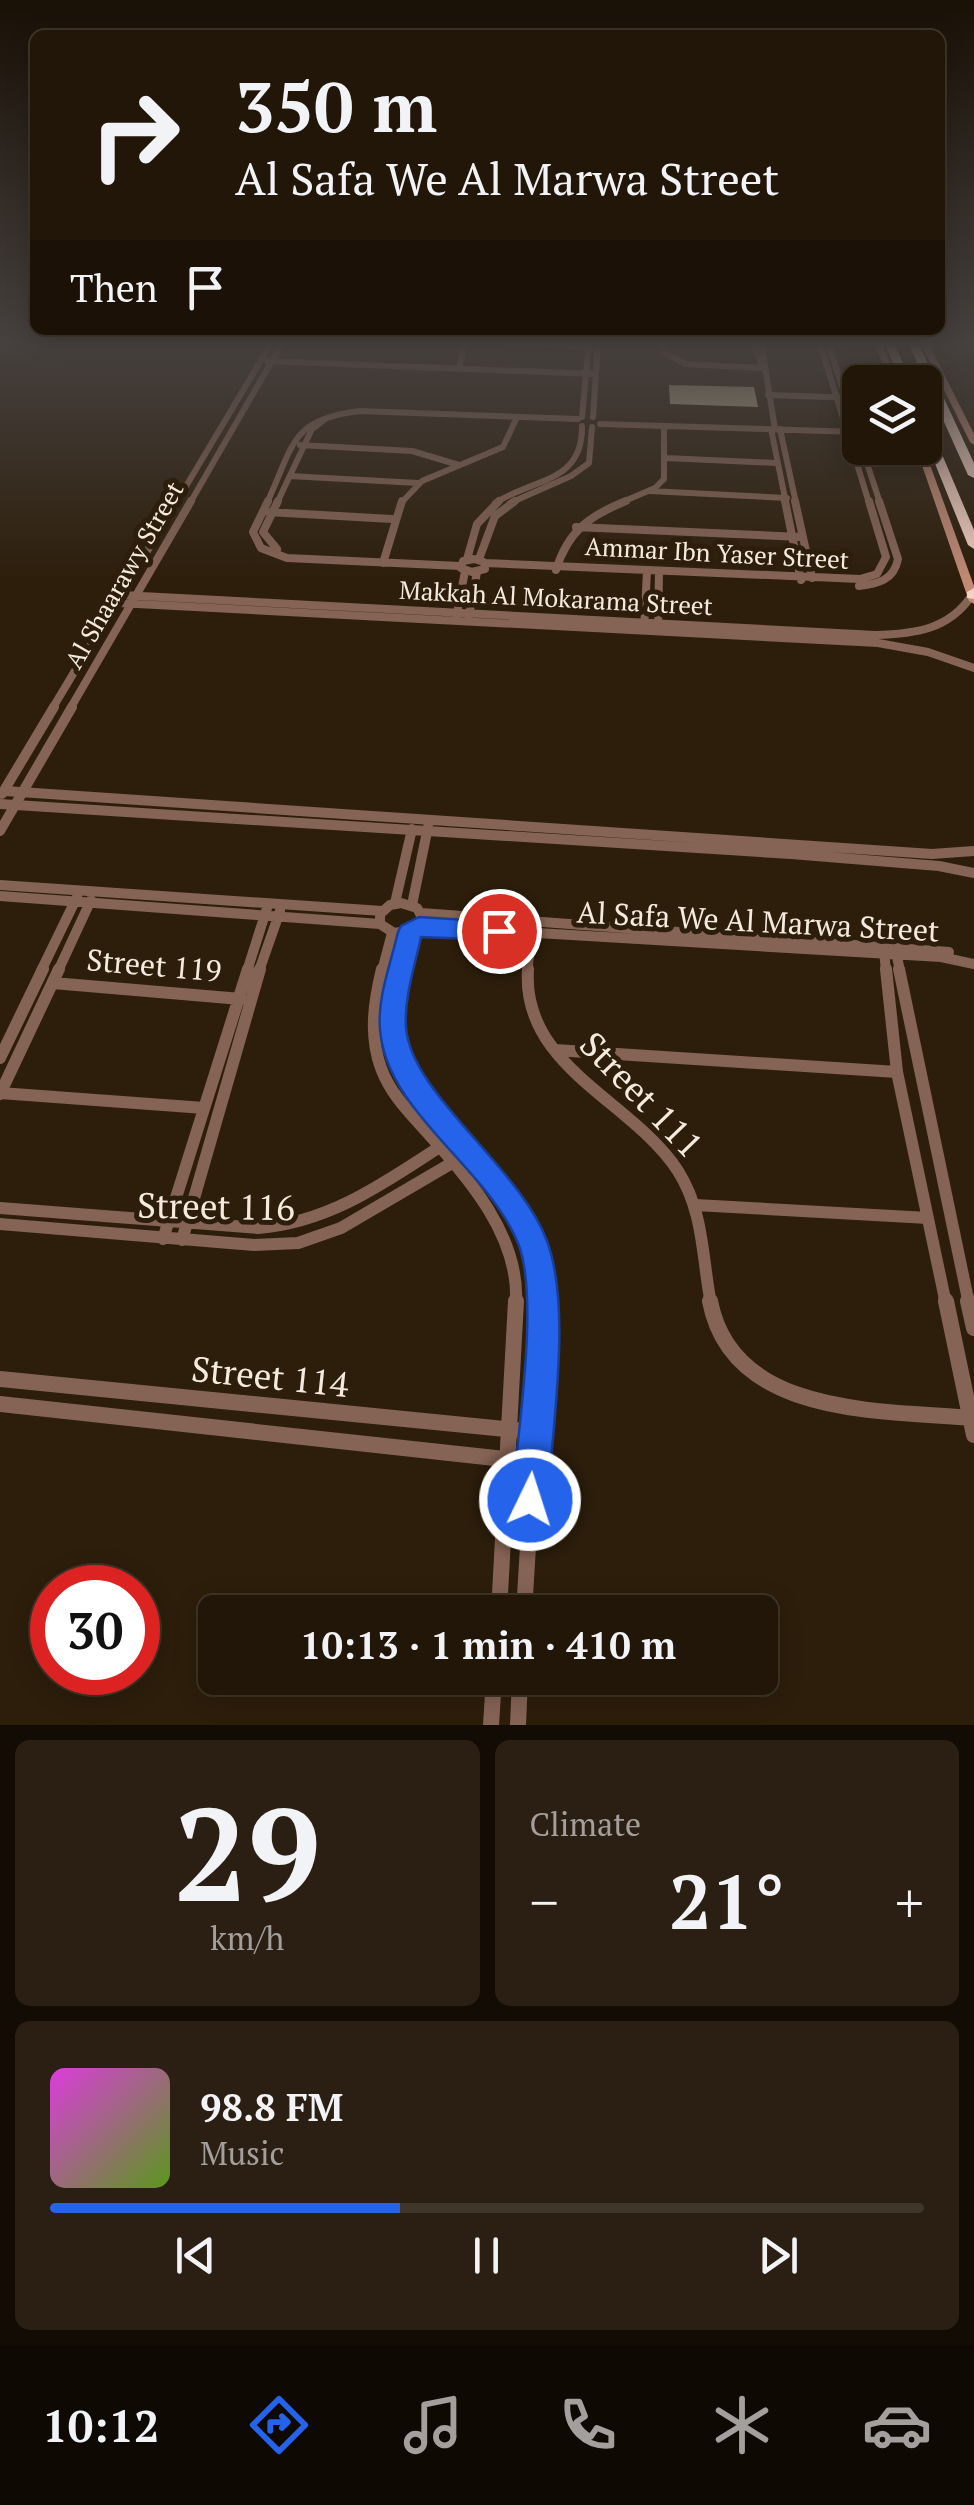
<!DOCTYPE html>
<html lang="en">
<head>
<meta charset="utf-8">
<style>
  body { margin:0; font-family:"PT Serif",serif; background:#2a1f12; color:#f1f3f6; height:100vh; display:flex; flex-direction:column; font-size:38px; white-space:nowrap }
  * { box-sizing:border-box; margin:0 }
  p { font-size:32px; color:#a29f9c }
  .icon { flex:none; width:55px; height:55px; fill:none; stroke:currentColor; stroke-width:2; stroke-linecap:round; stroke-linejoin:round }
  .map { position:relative; height:1725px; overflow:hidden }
  .side { display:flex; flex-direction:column; gap:15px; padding:15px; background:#130c04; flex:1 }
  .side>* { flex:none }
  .banner { position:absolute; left:30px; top:30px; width:915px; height:305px; border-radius:15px; box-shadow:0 5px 25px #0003,0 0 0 2px #3f3529; background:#221608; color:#f1f3f6; overflow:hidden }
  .controls { position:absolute; left:842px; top:365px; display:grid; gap:20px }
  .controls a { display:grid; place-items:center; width:100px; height:100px; border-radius:15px; background:#221608; box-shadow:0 5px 25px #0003,0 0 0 2px #3f3529; font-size:50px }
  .speed { position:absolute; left:30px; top:1565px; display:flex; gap:20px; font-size:50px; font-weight:700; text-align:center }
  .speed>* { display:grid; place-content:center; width:130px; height:130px; border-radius:50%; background:#221608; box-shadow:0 5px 25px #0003,0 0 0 2px #3f3529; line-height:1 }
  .speed .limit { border:15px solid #d22; background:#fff; color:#111 }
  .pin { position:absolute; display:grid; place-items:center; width:85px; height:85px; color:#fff; margin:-42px; border:5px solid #fff; border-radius:50%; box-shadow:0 2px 10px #0007 }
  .me { position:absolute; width:110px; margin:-55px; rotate:4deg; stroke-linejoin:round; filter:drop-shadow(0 0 8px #0008) }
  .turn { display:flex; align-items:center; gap:35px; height:210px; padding:0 40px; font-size:45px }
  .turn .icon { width:130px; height:130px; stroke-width:2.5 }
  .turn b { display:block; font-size:70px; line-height:85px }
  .then { display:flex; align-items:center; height:95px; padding:0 40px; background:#0003; gap:20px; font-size:38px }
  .big { font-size:75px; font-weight:700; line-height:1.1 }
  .side .tile { flex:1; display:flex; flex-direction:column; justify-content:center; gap:15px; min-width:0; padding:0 35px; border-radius:15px; background:#2a1f12 }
  .side .dial { align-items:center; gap:0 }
  .dial b { font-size:130px; line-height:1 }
  .song { display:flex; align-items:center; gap:30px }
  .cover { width:120px; height:120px; border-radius:15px; background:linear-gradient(135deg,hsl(300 70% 55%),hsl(90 70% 35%)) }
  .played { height:10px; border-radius:5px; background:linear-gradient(90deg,#2563eb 40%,#3f3529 40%) }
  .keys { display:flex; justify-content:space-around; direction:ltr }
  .heat { display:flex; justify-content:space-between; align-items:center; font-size:55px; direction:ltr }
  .side .tiles { flex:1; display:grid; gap:15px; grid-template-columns:1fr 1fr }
  .tile:last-child { grid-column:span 2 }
  .trip { position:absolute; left:198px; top:1595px; width:580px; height:100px; border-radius:15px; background:#221608; box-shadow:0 5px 25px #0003,0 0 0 2px #3f3529; font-weight:700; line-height:100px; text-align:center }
  .menu { display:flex; height:160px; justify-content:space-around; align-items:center; background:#0e0903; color:#a29f9c }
  .menu .icon { width:70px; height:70px }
  .menu .on { color:#2563eb }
  .menu b { font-size:45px; color:#f1f3f6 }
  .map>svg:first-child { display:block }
</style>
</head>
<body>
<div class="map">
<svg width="974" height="1725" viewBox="0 0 974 1725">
  <rect width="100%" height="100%" fill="#2d1e0b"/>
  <path fill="#ccc6a1" d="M669 385 754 387 758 407 670 404Z"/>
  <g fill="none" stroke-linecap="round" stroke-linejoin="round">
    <path stroke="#866455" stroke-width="6" d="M389 340 454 342
      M662 340 663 352 686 364 763 368
      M665 340 761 343
      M752 340 763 368
      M819 340 869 503
      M827 340 858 436
      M761 341 775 429
      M470 342 598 347
      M267 361 595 374
      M459 368 465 344
      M768 395 860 398
      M582 417 589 341
      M593 417 598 344
      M600 424 857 432
      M771 429 786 503
      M780 429 796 503
      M300 445 412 451 459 465
      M862 448 880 503
      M666 458 776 463
      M290 476 418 483
      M650 491 787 498
      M176 503 273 340
      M190 503 284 340
      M267 503C294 445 290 419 360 411L578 419
      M277 503 312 429 324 420
      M401 503 422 481 503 447 517 417
      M495 503C534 478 583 483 582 426
      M510 503 571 476 589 463 592 427
      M620 503 655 488 664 479V427"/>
    <path stroke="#866455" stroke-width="8" d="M268 501 253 532 261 548 287 558 460 566
      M785 501 801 580
      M795 501 812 578
      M268 512 392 519
      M576 527 801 537
      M277 549 263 532 278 501
      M467 559 477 524 499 501
      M474 559 484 562 485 569 472 572 461 568 463 561Z
      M479 559 495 516 515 501
      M383 563 402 501
      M485 563 860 579 877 574 886 557 869 501
      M556 570C568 531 589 516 626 501
      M859 586C878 584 894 580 898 559L879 501
      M122 595 875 635C914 634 949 630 972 595
      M118 603 878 643 928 652 974 668
      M469 616 477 572
      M456 619 465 571
      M644 630 647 571
      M658 631 659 571
      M52 709 177 501
      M70 709 191 501"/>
    <path stroke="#866455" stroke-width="10" d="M5 791 932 854 974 851
      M2 794 54 707
      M0 804 791 854 939 866 974 873
      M0 831 72 707
      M0 885 382 911
      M0 896 380 924
      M395 903 412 829
      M401 903 417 908 422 917 414 930 394 933 380 924V914L390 905Z
      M412 905 428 827
      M421 913 949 952
      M419 926 941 957 974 964
      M884 951 886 971
      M896 952 900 971
      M41 971 77 897
      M58 971 91 900
      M247 971 267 908
      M259 971 280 911
      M382 971 392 933
      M400 971 410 932
      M527 971 534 921"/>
    <path stroke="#866455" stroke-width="12" d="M382 969C374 1002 369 1035 381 1068 390 1093 408 1111 425 1130 468 1178 520 1235 516 1304
      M401 969C396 988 391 1010 393 1030 408 1140 538 1176 543 1304
      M528 969C521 1067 632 1100 678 1171 704 1212 702 1258 711 1304
      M886 969 897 1072 946 1304
      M899 969 969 1304
      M53 983 241 999
      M555 1050 897 1072
      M0 1058 43 969
      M0 1093 204 1108
      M0 1094 59 969
      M695 1205 928 1218
      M0 1208 258 1228C335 1222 392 1177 455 1137
      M0 1224 254 1245 298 1243 341 1228 469 1153
      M163 1239 248 969
      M182 1240 260 969"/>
    <path stroke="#866455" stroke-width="16" d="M710 1301C732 1418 883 1410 974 1418
      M946 1301 974 1435
      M968 1301 974 1328
      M0 1379 535 1432
      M0 1404 532 1462
      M499 1612 516 1301
      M524 1612 543 1301
      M491 1725 494 1678
      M518 1725 520 1678"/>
    <path fill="#c18a72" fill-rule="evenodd" d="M872 340H880L899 382H891Z
      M919 340H927L974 434V445L970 442Z
      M916 448H924L974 586V604L969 601Z"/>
    <path fill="#f3d0c1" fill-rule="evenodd" d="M883 340H893L911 382H901Z
      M907 340H917L974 463V478L968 475Z
      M925 423 930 426 974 530V549L968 545 925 439Z
      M974 588V599L967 598V592Z"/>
  </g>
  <linearGradient id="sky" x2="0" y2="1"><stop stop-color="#191006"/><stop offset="0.59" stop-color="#46413f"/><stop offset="1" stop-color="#46413f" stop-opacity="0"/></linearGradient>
  <rect width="974" height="581" fill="url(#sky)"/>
  <path fill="#2563eb" stroke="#184099" stroke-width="2.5" d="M419 917 499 922 508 925 511 931 508 938 499 940 421 937C415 966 404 997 406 1027 410 1093 520 1167 547 1241 572 1309 552 1426 548 1500L543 1512 530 1517 518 1512 512 1500C517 1436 540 1298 518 1243 487 1167 386 1112 380 1029 377 998 391 963 398 932L401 926Z"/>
  <g text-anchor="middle" stroke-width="10" stroke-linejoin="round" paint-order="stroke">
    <g font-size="25" fill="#f4eade" stroke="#2d1e0b">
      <text transform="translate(717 553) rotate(3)" y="9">Ammar Ibn Yaser Street</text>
      <text transform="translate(124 575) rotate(-60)" y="9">Al Shaarawy Street</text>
      <text transform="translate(556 598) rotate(3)" y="9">Makkah Al Mokarama Street</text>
    </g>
    <g font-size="30" fill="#f4eade" stroke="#2d1e0b">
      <text transform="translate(758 922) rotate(3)" y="10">Al Safa We Al Marwa Street</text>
      <text transform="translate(154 966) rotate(5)" y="10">Street 119</text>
    </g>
    <g font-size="35" fill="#f4eade" stroke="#2d1e0b">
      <text transform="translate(641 1095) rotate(46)" y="12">Street 111</text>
      <text transform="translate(216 1207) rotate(1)" y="12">Street 116</text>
      <text transform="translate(270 1377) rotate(6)" y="12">Street 114</text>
    </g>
  </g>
</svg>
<div class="controls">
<a><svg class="icon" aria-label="layers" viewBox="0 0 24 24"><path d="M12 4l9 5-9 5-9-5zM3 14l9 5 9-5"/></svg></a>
</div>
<div class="speed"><div class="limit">30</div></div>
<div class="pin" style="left:499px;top:931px;background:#d93025"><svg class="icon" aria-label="arrive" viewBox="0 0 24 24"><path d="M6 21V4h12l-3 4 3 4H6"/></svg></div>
<svg class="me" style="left:530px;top:1500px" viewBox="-20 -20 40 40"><circle r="17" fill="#2563eb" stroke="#fff" stroke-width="3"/><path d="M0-11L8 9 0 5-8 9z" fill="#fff"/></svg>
<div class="trip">10:13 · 1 min · 410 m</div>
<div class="banner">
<div class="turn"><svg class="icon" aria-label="right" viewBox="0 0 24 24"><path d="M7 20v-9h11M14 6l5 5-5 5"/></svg><div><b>350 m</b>Al Safa We Al Marwa Street</div></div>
<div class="then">Then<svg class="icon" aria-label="arrive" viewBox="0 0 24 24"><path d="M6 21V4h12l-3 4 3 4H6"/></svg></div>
</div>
</div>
<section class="side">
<div class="tiles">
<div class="tile dial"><b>29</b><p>km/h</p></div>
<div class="tile"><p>Climate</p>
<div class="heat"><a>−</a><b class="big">21°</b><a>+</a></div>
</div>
<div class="tile">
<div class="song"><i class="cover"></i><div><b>98.8 FM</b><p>Music</p></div></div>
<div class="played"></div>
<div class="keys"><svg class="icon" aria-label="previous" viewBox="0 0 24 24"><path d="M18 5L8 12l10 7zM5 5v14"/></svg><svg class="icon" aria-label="pause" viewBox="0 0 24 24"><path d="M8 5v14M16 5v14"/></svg><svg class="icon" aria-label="next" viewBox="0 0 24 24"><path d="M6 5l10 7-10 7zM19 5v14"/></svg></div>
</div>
</div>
</section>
<nav class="menu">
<b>10:12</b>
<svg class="icon on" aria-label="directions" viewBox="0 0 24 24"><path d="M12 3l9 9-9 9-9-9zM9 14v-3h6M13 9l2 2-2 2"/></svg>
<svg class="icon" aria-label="music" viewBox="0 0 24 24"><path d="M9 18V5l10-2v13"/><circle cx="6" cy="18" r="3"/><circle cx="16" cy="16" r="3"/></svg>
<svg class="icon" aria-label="phone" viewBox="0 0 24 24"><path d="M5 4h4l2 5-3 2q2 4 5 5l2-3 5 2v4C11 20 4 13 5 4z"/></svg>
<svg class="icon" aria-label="climate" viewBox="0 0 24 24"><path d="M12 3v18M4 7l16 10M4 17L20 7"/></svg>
<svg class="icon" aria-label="car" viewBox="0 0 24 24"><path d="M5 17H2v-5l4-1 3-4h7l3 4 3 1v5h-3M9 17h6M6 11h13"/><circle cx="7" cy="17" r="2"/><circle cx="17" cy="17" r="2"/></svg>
</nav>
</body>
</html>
